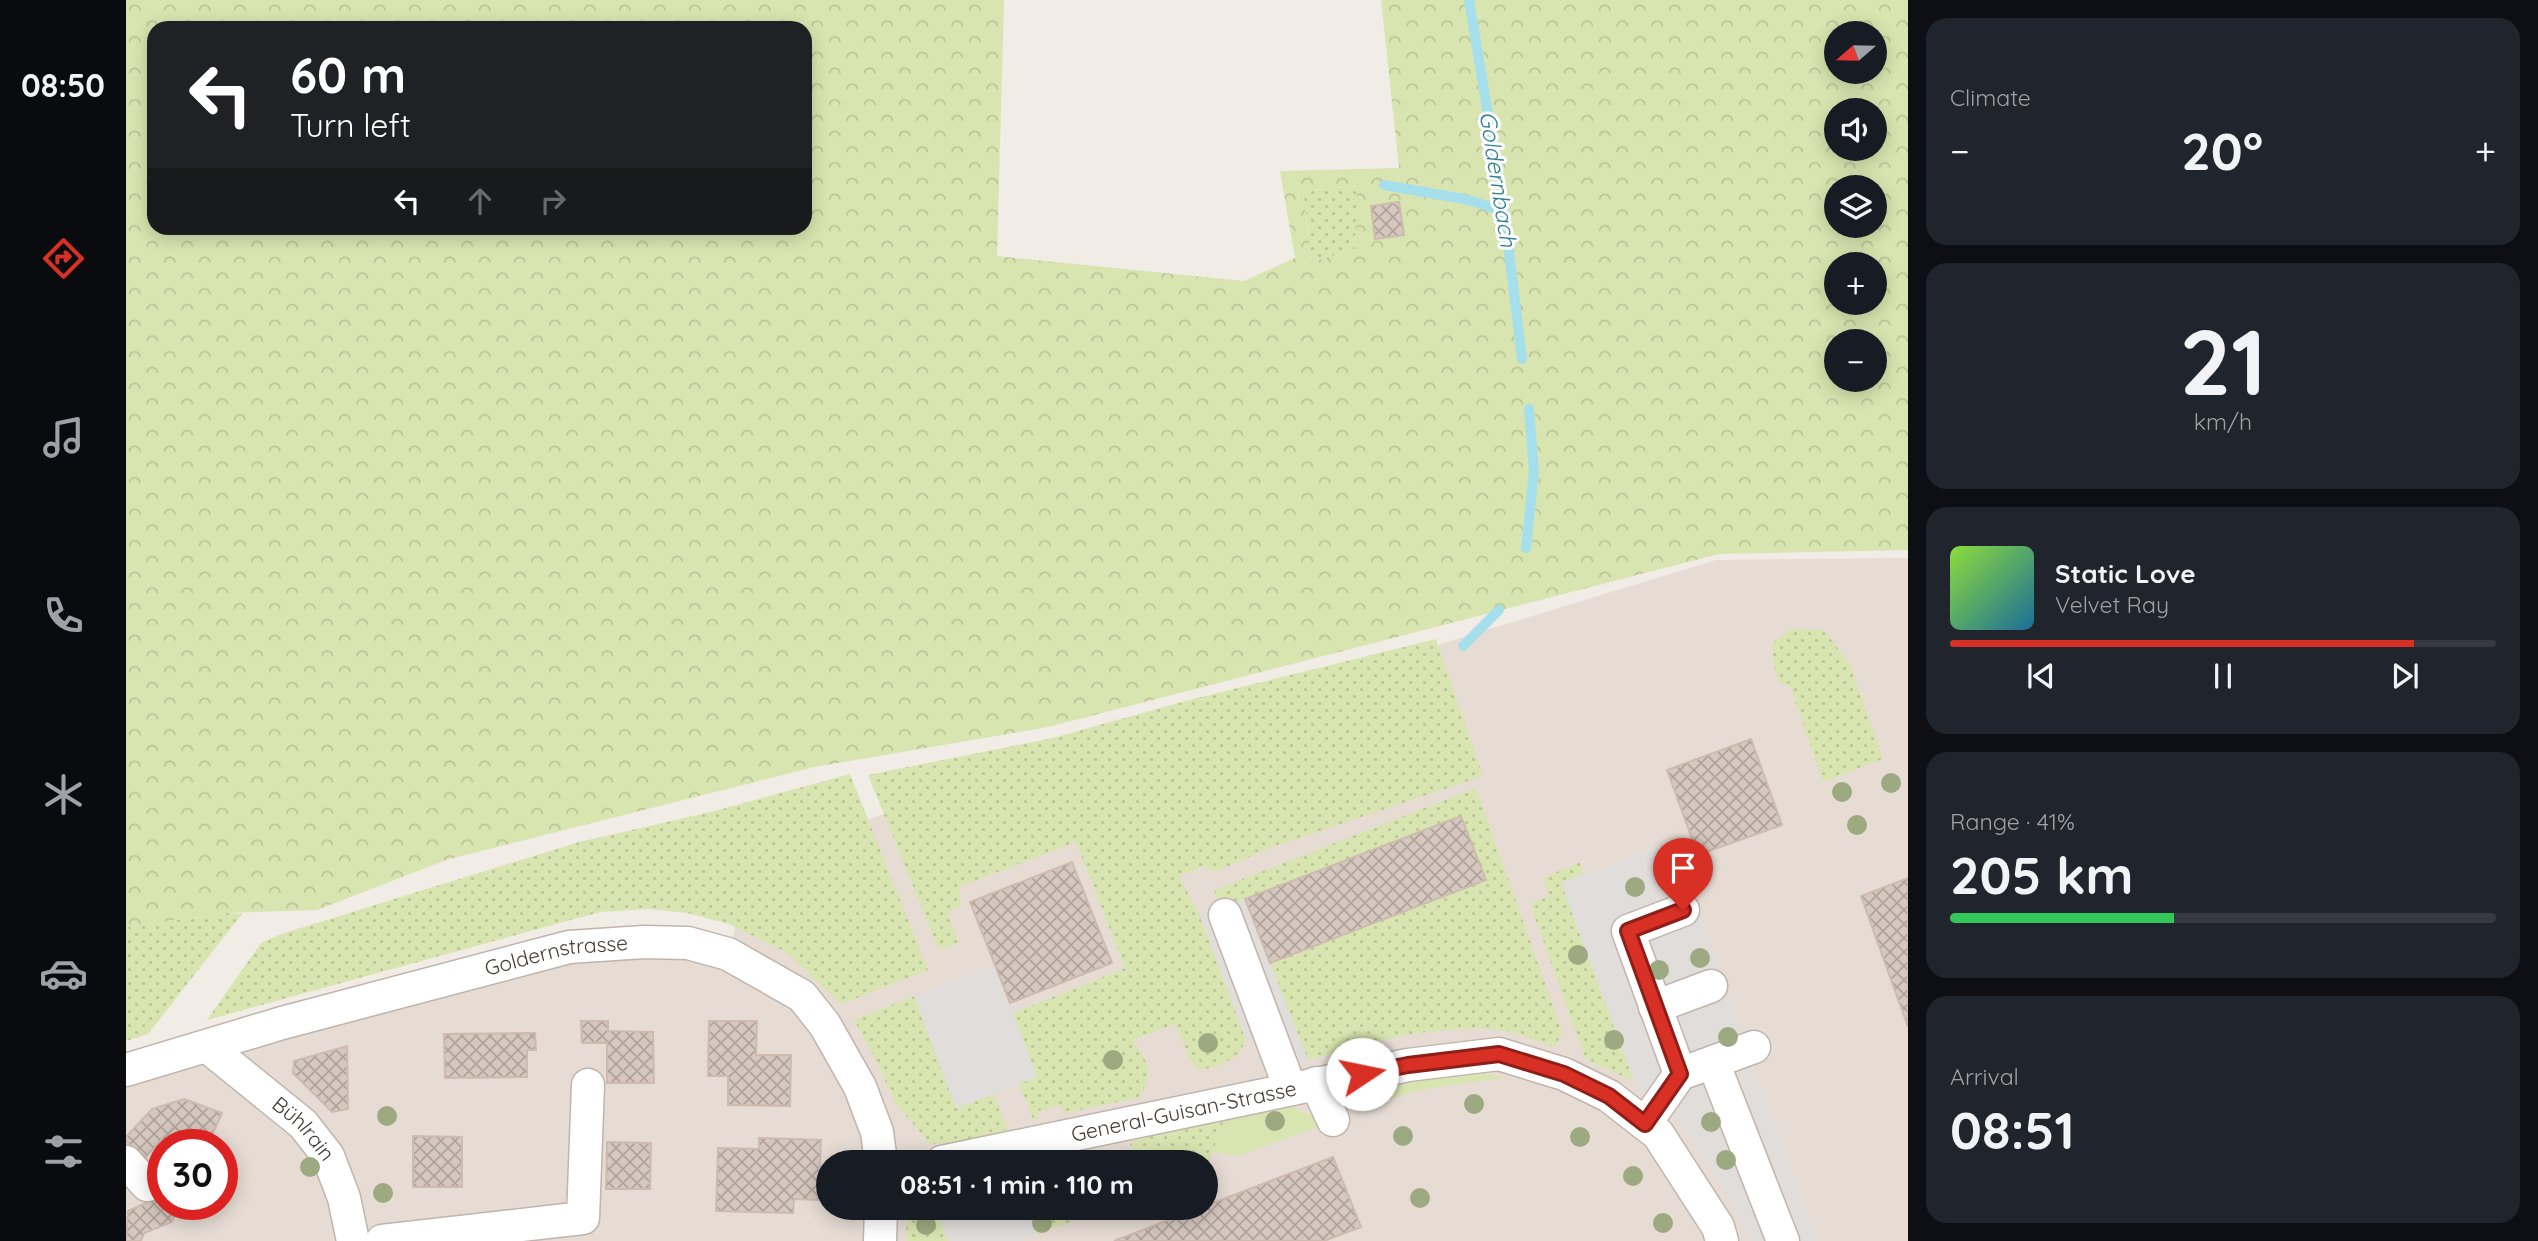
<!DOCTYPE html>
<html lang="en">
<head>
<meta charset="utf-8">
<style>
  body { margin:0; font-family:Quicksand,sans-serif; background:#20242c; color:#f1f3f6; height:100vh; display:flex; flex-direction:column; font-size:26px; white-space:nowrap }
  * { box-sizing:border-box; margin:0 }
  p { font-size:23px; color:#9ea1a6 }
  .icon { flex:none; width:38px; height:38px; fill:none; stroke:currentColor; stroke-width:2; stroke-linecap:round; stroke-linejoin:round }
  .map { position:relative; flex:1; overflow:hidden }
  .details { display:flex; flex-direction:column; gap:18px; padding:18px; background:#0d0f14; width:630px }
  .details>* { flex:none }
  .hud { position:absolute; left:21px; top:21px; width:665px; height:214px; border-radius:21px; box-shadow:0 4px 18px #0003; background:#202124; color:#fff; overflow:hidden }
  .needle { width:46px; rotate:250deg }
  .controls { position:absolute; left:1698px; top:21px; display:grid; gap:14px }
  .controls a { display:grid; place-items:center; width:63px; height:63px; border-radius:50%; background:#171b24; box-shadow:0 4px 18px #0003; font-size:35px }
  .speed { position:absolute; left:21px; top:1129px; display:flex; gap:14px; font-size:35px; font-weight:700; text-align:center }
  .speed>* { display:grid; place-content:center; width:91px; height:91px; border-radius:50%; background:#171b24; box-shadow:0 4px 18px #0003; line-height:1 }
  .speed .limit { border:10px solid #d22; background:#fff; color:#111 }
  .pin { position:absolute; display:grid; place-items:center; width:60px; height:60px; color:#fff; margin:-72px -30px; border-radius:50% 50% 50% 0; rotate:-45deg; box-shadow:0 0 7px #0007 }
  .pin .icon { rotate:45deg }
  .me { position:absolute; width:77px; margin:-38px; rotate:79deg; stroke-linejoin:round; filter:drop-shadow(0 0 5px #0008) }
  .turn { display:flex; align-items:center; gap:24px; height:147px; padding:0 28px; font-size:32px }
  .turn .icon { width:91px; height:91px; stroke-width:2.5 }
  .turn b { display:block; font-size:49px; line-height:60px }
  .lanes { display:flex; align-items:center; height:66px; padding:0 28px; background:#0003; justify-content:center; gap:35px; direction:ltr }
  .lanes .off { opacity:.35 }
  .big { font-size:52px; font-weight:700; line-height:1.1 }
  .details .tile { flex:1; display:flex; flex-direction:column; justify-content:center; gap:10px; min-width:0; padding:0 24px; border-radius:21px; background:#20242c }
  .details .dial { align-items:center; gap:0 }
  .dial b { font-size:91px; line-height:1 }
  .song { display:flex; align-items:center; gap:21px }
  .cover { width:84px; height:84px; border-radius:10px; background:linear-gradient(135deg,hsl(90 70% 55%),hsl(200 70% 35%)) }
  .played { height:7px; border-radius:4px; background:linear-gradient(90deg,#d93025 85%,#363941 85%) }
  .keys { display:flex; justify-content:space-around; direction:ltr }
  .heat { display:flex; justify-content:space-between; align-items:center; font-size:38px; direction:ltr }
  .charge { height:10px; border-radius:5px; background:linear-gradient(90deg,#34c759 41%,#363941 0) }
  .trip { position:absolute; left:690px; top:1150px; width:402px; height:70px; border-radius:35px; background:#171b24; box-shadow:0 4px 18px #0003; font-weight:700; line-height:70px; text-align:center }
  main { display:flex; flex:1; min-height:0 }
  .tab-bar { display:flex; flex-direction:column; width:126px; justify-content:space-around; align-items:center; background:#090b0e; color:#9ea1a6 }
  .tab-bar .icon { width:49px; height:49px }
  .tab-bar .selected { color:#d93025 }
  .tab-bar b { font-size:32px; color:#f1f3f6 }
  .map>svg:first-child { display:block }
</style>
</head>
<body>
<main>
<nav class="tab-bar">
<b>08:50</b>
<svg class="icon selected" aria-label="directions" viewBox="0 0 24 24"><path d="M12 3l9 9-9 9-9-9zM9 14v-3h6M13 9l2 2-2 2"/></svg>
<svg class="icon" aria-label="music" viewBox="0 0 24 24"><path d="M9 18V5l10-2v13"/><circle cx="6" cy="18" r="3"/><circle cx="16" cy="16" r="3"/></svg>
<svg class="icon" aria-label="phone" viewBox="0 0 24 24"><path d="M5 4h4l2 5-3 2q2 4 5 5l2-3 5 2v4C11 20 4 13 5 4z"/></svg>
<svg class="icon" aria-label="climate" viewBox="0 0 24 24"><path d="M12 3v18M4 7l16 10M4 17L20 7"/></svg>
<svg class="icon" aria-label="car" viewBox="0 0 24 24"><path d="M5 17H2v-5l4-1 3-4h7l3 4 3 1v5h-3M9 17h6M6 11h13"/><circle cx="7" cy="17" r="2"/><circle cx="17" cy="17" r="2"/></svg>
<svg class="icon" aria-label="filters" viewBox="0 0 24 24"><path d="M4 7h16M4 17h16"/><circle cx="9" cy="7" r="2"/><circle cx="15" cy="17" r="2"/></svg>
</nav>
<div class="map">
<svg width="1782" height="1241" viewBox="0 0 1782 1241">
  <defs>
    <pattern id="grass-dots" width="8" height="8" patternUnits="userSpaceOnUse" patternTransform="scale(1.75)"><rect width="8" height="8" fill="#d9e5b0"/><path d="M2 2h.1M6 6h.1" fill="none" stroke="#bbc598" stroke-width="1.8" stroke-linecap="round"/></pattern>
    <pattern id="forest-crowns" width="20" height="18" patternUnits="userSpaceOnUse" patternTransform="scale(1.75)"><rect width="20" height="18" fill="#d9e5b0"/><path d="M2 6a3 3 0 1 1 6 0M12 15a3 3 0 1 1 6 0" fill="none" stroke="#bbc598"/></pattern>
    <pattern id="building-cross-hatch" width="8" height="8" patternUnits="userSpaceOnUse" patternTransform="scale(1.75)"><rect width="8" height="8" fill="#d6c8bf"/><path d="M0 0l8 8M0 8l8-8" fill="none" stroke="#afa49c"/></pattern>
  </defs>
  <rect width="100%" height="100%" fill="#f2ece6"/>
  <path fill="#e6dcd4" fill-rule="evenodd" d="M1782 558V1241H0V1070L443 947 602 954 630 853 1590 560ZM37 1144H96V1204H37ZM702 1162H1080V1208H702Z"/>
  <path fill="url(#grass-dots)" d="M1232 186 1229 249 1186 262 1177 191Z
    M1666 629 1698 630 1724 664 1757 759 1697 782 1664 686 1653 684 1648 664 1646 643Z
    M1310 639 1357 776 1144 848 1089 872 1078 866 1053 876 1074 916 1120 1040 1112 1055 1094 1065 1073 1071 1066 1063 1049 1024 1007 1040C1023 1067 1029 1068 1013 1098L937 1113 935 1106 912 1111 913 1118 907 1119 893 1084 911 1077 887 1013 999 968 950 842 833 887 835 906 821 912 833 943 813 950 742 775 927 738 1059 701Z
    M724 774 802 970 715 1004 660 952 603 924 561 913 524 909 474 912 81 1020 135 943 155 934 453 842 589 811Z
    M1350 788 1436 1031 1430 1047C1411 1042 1394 1033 1374 1030 1363 1028 1352 1029 1341 1029 1283 1030 1238 1045 1182 1060L1144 963 1359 880 1335 816 1094 908 1088 890Z
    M1454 862 1457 874 1435 883 1508 1081 1460 1060 1404 904 1423 896 1417 878Z
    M101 913 116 914 22 1034 0 1041V927Z
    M788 996 830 1108 868 1094 882 1129C855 1139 832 1144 804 1144L768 1101 753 1066 728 1020Z
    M1099 1119 1080 1169V1162H1012L1004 1144 1011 1139Z
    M789 1208H809L822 1241H781L780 1227Z
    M900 1208H981L911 1235Z"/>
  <path fill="url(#forest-crowns)" fill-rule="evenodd" d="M0 0H878L871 256 1118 281 1169 258 1154 171 1273 168 1255 0H1782V550L1593 554 922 727 688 767 320 860 191 910 101 913 0 927ZM28 28H679V228H28ZM1710 33H1748V72H1710ZM1710 110H1748V149H1710ZM1231 186 1229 249 1186 262 1177 191ZM1710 187H1748V226H1710ZM1710 264H1748V303H1710ZM1710 341H1748V380H1710Z"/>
  <path fill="#d9e5b0" d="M1347 1073 1380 1077 1288 1091 1247 1105 1240 1090 1310 1074Z
    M1165 1107 1187 1116 1193 1126 1112 1156 1087 1152 1099 1119Z"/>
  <path fill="#e0dddb" d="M1549 841 1631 1074 1691 1241H1623L1595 1184 1556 1124 1508 1081 1435 883Z
    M1119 899 1182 1060 1157 1068 1147 1041 1120 1040 1074 916Z
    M869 965 911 1077 830 1108 788 996Z
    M809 1208H900L911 1235 896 1241H822Z"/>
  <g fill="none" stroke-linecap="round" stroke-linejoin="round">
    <path stroke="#a5dfec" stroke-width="10" d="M1343 0 1378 211 1396 359
      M1258 185 1338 199 1378 211
      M1400 548 1408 471 1403 409
      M1337 646 1373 610"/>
  </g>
  <path fill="url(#building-cross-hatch)" stroke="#cebbb0" stroke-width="2" d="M1273 202 1278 235 1249 239 1245 206Z
    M1625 739 1656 825 1572 855 1541 770Z
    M1335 816 1360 880 1144 963 1119 899Z
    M946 862 986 963 884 1003 844 902Z
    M1782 878V1027L1735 896Z
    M455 1021H482V1031L527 1032 528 1083H481V1043H456Z
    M583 1021H631L630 1055H665L664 1106 602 1105V1076H582Z
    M409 1033 410 1050H401V1077L319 1078 318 1034Z
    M221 1046 222 1109 206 1112 167 1073 168 1061Z
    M58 1099 96 1113 82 1144H43L36 1139 18 1159 0 1141V1137L26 1109Z
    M287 1136 336 1137V1187H287Z
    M633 1138 695 1140 693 1200 668 1199 667 1213 590 1211 592 1148 633 1149Z
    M481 1142 525 1143 524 1189H480Z
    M1207 1157 1235 1227 1198 1241H988Z
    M37 1195V1204H53L46 1222 18 1233 15 1241H0L2 1211Z"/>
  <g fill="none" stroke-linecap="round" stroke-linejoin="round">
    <g stroke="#c0b4ac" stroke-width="35">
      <g id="minor">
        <path d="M1099 915 1164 1088"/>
        <path d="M1529 1007 1585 986"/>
        <path id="s1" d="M82 1047 177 1124 202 1156 218 1198 227 1241"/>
        <path d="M1587 1062 1628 1047"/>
        <path id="s2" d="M0 1070 156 1023 443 947 518 942 562 943 602 954 676 996 699 1025 734 1087 751 1132 755 1162"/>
        <path d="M1554 1074 1502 931 1557 910"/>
        <path d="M1190 1083 1207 1120"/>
        <path d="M1519 1124 1554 1074 1587 1062 1657 1241"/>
        <path d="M0 1162 21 1185"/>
        <path id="s3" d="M816 1162 1282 1065 1373 1054 1438 1074 1483 1096 1519 1124 1532 1134 1592 1227 1596 1241"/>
        <path d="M256 1241 457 1218 462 1085"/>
        <path d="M754 1241 755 1208"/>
      </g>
    </g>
    <use href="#minor" stroke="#fff" stroke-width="32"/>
  </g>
  <g fill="#9da980">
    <circle cx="1765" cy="783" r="10"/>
    <circle cx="1716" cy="792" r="10"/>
    <circle cx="1731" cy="825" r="10"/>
    <circle cx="1540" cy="878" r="10"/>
    <circle cx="1509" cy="887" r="10"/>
    <circle cx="1452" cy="955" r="10"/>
    <circle cx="1574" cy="958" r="10"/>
    <circle cx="1533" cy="970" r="10"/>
    <circle cx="1602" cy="1037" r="10"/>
    <circle cx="1488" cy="1040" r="10"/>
    <circle cx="1082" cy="1043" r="10"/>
    <circle cx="987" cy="1060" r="10"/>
    <circle cx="1253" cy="1093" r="10"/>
    <circle cx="1348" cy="1104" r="10"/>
    <circle cx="261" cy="1116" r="10"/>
    <circle cx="1149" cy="1121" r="10"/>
    <circle cx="1585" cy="1122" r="10"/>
    <circle cx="1277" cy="1136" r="10"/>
    <circle cx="1454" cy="1137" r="10"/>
    <circle cx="1600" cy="1160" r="10"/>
    <circle cx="184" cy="1167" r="10"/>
    <circle cx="1507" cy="1176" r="10"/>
    <circle cx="257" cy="1193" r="10"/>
    <circle cx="1294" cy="1198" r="10"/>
    <circle cx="916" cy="1223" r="10"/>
    <circle cx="1537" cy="1223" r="10"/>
    <circle cx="800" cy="1225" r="10"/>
  </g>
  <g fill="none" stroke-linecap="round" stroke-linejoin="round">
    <g stroke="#8d1f18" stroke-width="18">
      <path id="route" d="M1236 1074 1282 1065 1373 1054 1438 1074 1483 1096 1519 1124 1554 1074 1502 931 1557 910"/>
    </g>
    <use href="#route" stroke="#d93025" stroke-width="12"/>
  </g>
  <g text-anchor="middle" stroke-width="6" stroke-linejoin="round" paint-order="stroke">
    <g font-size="21" fill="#443b36" stroke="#fff">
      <text dy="7" stroke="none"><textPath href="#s2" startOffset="446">Goldernstrasse</textPath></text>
      <text dy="7" stroke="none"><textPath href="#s3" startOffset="247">General-Guisan-Strasse</textPath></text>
      <text dy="7" stroke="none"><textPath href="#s1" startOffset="126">Bühlrain</textPath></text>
    </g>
    <g font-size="23" font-style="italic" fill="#2f8094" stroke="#fff">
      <text transform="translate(1372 179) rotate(81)" y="8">Goldernbach</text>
    </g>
  </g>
</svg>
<div class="controls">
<a><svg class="needle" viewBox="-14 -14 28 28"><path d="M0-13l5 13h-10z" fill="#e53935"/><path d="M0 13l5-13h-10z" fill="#9ea1a6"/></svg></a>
<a><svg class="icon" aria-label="sound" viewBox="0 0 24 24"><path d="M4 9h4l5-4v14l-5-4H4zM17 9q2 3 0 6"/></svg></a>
<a><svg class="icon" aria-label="layers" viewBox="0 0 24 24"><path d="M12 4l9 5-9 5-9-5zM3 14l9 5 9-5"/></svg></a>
<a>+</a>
<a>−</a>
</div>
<div class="speed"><div class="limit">30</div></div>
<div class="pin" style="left:1557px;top:910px;background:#d93025"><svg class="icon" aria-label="arrive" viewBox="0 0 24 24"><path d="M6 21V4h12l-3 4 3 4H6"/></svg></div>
<svg class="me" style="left:1236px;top:1074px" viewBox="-20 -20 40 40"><circle r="19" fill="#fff"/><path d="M0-13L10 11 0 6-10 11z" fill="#d93025"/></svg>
<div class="trip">08:51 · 1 min · 110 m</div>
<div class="hud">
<div class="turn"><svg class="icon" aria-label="left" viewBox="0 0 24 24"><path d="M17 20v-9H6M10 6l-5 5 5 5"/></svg><div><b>60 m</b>Turn left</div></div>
<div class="lanes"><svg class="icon" aria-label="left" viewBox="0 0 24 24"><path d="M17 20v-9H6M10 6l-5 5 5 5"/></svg><svg class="icon off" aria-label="ahead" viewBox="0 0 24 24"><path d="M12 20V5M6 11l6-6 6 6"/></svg><svg class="icon off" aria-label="right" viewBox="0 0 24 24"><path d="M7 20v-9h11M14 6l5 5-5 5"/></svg></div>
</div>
</div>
<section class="details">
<div class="tile"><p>Climate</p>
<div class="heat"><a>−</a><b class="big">20°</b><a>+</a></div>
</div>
<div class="tile dial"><b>21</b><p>km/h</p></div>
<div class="tile">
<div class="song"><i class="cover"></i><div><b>Static Love</b><p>Velvet Ray</p></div></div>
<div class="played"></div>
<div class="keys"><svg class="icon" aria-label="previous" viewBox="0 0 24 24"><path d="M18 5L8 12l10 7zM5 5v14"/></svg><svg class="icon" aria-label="pause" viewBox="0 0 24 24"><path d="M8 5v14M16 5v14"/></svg><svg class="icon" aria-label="next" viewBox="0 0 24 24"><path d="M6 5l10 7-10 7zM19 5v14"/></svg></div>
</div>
<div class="tile"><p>Range · 41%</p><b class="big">205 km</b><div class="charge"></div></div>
<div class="tile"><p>Arrival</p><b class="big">08:51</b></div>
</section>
</main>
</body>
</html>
